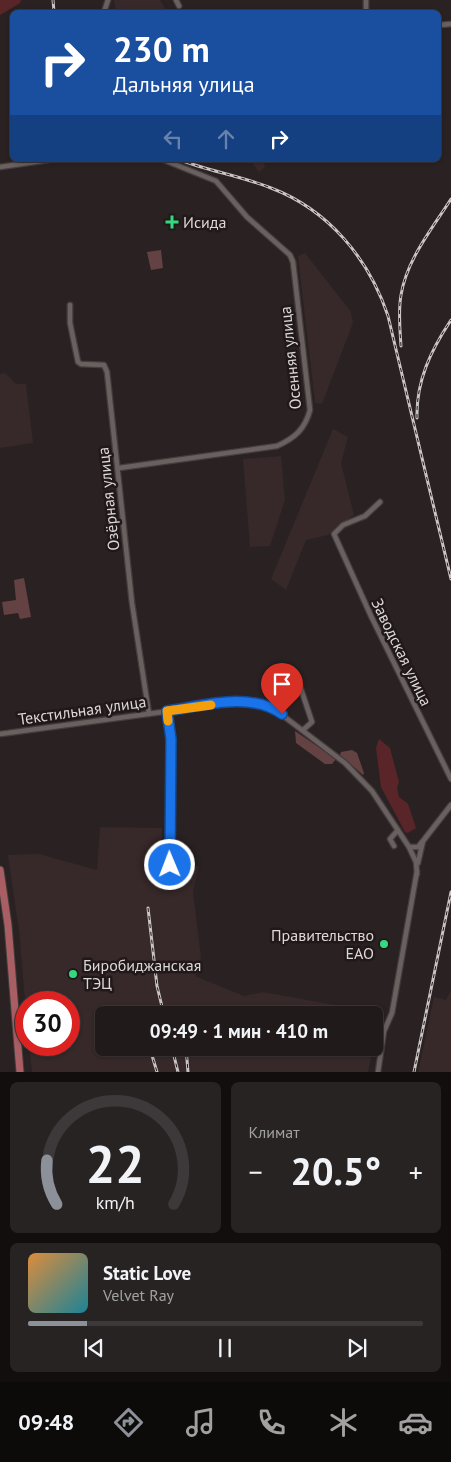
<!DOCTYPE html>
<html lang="ru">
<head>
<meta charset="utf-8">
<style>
  body { margin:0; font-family:"PT Sans",sans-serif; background:#282323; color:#f1f3f6; height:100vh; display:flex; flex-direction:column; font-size:19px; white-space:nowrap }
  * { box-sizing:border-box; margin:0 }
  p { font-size:16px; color:#a2a1a2 }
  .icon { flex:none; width:28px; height:28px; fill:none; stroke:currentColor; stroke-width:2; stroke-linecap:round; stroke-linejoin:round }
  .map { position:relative; height:1072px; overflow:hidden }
  .details { display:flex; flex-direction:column; gap:10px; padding:10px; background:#120e0e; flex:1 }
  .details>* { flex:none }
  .hud { position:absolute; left:10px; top:10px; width:431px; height:152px; border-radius:8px; box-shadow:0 1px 4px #0004,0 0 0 1px #3d3839; background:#1a4fa0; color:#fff; overflow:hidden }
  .speed { position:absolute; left:15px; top:991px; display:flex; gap:10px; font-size:25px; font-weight:700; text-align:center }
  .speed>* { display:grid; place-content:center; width:65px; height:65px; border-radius:50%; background:#201a1a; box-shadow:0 1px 4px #0004,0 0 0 1px #3d3839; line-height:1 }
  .speed .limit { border:8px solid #d22; background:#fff; color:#111 }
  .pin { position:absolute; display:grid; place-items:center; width:42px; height:42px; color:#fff; margin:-51px -21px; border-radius:50% 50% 50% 0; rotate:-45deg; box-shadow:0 0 5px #0007 }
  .pin .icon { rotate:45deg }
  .me { position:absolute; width:55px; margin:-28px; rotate:359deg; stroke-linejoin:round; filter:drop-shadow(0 0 4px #0008) }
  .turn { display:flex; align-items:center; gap:18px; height:105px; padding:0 20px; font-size:22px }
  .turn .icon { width:65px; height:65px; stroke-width:2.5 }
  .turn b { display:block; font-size:35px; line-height:42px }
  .lanes { display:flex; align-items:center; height:48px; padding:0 20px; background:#0003; justify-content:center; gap:25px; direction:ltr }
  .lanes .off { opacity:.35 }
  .big { font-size:38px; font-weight:700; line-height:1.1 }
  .details .tile { flex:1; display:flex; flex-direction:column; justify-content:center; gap:8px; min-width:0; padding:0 18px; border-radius:8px; background:#282323 }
  .details .dial { align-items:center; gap:0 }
  .dial svg { height:130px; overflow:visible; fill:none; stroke:#3d3839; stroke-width:7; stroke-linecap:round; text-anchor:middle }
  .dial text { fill:#f1f3f6; stroke:none }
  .song { display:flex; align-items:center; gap:15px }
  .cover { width:60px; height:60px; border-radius:8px; background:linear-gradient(135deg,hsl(30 70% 55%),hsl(190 70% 35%)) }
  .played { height:5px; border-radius:2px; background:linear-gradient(90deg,#8c9099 15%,#3d3839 15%) }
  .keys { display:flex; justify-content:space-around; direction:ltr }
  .heat { display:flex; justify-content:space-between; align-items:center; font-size:28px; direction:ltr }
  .details .tiles { flex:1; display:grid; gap:10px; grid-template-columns:1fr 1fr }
  .tile:last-child { grid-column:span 2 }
  .trip { position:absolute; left:95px; top:1006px; width:288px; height:50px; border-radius:8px; background:#201a1a; box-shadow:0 1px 4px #0004,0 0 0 1px #3d3839; font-weight:700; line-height:50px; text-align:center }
  .dock { display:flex; height:80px; justify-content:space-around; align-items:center; background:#0d0a0a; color:#a2a1a2 }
  .dock .icon { width:35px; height:35px }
  .dock .active { color:#8c9099 }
  .dock b { font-size:22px; color:#f1f3f6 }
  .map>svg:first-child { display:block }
</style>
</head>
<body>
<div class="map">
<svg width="451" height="1072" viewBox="0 0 451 1072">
  <rect width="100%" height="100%" fill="#2a2222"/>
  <path fill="#372829" d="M114 0H160L167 12H116Z
    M250 160H263L265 167 259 172Z
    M305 253 351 312 353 323 322 404 315 403 298 256Z
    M5 373 16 384H26L33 443 0 448V374Z
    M333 429 348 437 341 463 354 515 328 535 306 540 286 590 271 579Z
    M281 456 285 500 270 546 250 547 243 459Z
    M100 827 162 828V868L199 866 193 892 201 957 200 965 195 976 244 996 263 992 379 1013 374 1041V1015H104V1048H373L368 1072H32L29 1045H69V1002H26V1011L19 931 8 855 39 854 97 870Z
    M451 990V1072H418L434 997 446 1000Z"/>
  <path fill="#644142" d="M161 250 163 268 151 270 147 252Z
    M24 578 31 617 20 619 18 613 4 615 2 602 16 600 14 580Z
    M295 731 336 759 332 764H325L296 743Z
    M352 750 357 753 364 773 363 775 340 755 341 752Z"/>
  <path fill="#592529" d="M0 0H21L20 3 0 15Z
    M379 739 390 748 399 782 397 788 399 797 408 804 416 828 408 833 405 832 381 787 376 748Z"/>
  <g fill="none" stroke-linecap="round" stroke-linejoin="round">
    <g stroke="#433d3d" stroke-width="7">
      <path id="street" d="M176 0 179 6
        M366 0V12
        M104 12 108 0
        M439 25 451 24
        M0 167 48 160
        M70 305V323L78 362 81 364 104 365 107 372 132 603 149 714
        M119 468 277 446C295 438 305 429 310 410L293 262 290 255 247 217 216 181 164 160
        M380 502 365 516 343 525 334 534 371 616 451 779
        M167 711 171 739 170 865
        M282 714 287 680 300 686 312 722 303 730
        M0 734 236 702 256 703 273 708 345 763 372 791 409 847 416 862 417 874
        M394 846 390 839 398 830
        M409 847H418L422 842
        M418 863 423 841 451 805
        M276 1012 295 1015
        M374 1029 384 1031
        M378 1072 384 1031 392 1013 417 871"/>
    </g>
    <g stroke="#433d3d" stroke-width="9">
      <path id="primary" d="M0 870 8 925 20 1072"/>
    </g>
    <use href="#street" stroke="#6a6060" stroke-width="4.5"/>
    <use href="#primary" stroke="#a95e64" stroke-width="7"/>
    <g stroke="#cac4c4" stroke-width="3">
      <path id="rail" d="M53 0 54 12
        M180 160C209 171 241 176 271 188 329 210 369 259 388 316L451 579
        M401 346C400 330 398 312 401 295 407 259 432 229 451 199
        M417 418C416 381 431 350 451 320
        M148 908 157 986 164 1015
        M172 1048 178 1072
        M186 1048 188 1072
        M151 1052 157 1072
        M414 1072 451 892"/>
    </g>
    <use href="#rail" stroke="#211919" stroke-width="1" stroke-dasharray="4" stroke-linecap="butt"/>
  </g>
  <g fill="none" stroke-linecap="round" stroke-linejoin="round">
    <g stroke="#114b97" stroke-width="12">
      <path id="route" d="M170 865 171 739 167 711C202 706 250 691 282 714"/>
    </g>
    <use href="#route" stroke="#1a73e8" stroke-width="9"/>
    <path stroke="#f59e0b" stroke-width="9" d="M168 721 167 711 211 705"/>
  </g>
  <g fill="#34d881" stroke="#211919" stroke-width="2">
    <path d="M169.5 214.5h5v5h5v5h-5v5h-5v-5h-5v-5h5z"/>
    <circle cx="384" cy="944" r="5"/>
    <circle cx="73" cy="974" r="5"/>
  </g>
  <g text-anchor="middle" stroke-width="5" stroke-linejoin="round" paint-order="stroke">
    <g font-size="16" fill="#ddd8d8" stroke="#211919" text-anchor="start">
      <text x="183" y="228">Исида</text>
      <text x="374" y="941" text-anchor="end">Правительство<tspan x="374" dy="18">ЕАО</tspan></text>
      <text x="83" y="971">Биробиджанская<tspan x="83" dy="18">ТЭЦ</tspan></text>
    </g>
    <g font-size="16" fill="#ddd8d8" stroke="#211919">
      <text transform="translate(290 358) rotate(-96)" y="6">Осенняя улица</text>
      <text transform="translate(108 499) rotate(-96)" y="6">Озёрная улица</text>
      <text transform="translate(402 652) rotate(64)" y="6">Заводская улица</text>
      <text transform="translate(82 710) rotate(-8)" y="6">Текстильная улица</text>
    </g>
  </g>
</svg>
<div class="speed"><div class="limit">30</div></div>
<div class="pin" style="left:282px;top:714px;background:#d93025"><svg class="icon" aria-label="arrive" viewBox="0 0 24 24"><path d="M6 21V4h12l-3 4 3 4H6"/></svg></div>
<svg class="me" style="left:170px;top:865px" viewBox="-20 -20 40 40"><circle r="17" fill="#1a73e8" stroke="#fff" stroke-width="3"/><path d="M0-11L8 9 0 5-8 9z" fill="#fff"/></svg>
<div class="trip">09:49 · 1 мин · 410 m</div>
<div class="hud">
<div class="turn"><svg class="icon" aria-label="right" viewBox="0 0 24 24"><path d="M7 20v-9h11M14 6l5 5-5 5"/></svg><div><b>230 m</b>Дальняя улица</div></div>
<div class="lanes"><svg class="icon off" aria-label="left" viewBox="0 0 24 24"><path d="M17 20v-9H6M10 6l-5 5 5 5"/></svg><svg class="icon off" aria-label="ahead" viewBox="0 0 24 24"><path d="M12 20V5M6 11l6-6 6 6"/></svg><svg class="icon" aria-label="right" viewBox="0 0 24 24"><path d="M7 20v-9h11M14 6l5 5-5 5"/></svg></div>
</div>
</div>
<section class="details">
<div class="tiles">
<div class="tile dial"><svg viewBox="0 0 100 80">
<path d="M14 69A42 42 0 1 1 86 69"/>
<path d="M14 69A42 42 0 0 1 8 42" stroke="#8c9099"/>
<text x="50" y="56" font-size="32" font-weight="700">22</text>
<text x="50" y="72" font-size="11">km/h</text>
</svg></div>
<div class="tile"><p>Климат</p>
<div class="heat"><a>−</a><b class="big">20.5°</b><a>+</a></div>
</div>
<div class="tile">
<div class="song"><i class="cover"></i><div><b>Static Love</b><p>Velvet Ray</p></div></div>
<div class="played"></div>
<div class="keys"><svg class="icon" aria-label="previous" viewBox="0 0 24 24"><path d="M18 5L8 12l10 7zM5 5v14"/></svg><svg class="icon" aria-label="pause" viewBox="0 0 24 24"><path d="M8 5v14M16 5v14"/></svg><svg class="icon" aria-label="next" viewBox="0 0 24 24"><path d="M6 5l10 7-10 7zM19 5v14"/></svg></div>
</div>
</div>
</section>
<nav class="dock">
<b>09:48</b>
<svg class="icon active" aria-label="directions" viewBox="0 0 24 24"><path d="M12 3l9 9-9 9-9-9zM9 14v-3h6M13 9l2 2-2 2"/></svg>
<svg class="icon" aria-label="music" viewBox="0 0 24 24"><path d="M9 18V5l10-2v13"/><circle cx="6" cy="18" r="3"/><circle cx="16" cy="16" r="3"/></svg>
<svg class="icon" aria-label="phone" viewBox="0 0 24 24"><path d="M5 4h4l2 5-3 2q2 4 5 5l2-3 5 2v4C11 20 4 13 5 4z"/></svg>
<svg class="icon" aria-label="climate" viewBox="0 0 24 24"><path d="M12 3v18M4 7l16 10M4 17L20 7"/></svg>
<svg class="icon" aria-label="car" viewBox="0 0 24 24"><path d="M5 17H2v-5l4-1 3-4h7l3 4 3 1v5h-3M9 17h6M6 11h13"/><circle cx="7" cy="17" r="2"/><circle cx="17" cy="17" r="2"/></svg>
</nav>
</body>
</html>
